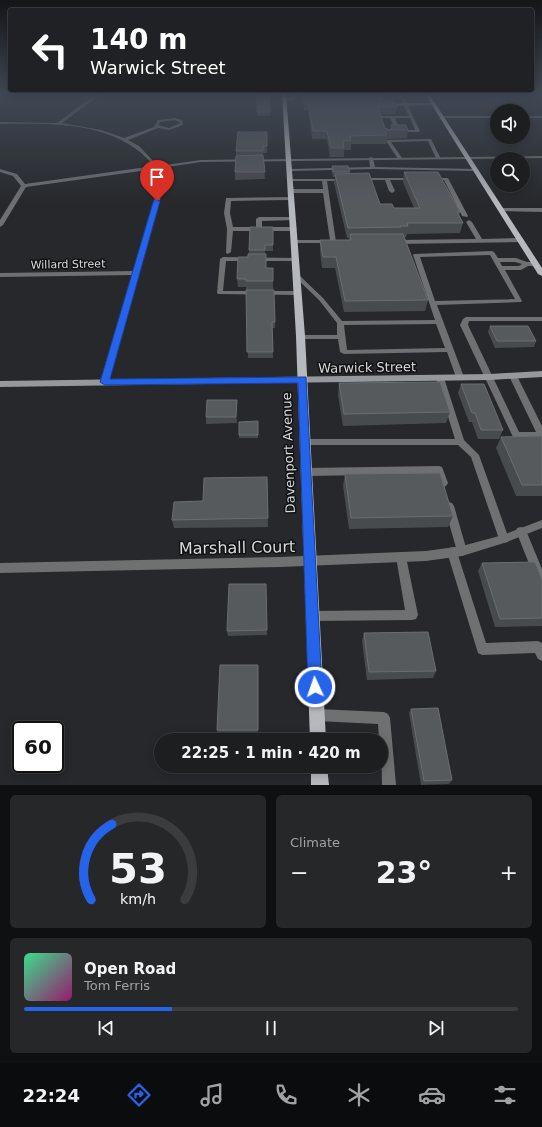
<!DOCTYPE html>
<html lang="en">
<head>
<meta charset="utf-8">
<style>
  body { margin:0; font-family:"DejaVu Sans",sans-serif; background:#252729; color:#f1f3f6; height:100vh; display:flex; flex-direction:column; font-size:15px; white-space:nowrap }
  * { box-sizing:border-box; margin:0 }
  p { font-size:13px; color:#a0a2a5 }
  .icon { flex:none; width:22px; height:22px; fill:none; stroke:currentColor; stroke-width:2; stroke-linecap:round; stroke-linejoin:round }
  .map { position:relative; height:785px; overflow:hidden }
  .sheet { display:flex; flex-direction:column; gap:10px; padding:10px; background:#0f1012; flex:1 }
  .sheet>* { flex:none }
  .guide { position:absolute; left:8px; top:8px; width:526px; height:84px; border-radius:4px; box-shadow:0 2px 10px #0003,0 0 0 1px #3a3c3e; background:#202124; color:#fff; overflow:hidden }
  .buttons { position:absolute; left:490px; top:104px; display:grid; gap:8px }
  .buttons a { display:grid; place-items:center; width:40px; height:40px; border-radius:50%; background:#1c1e20; box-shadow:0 2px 10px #0003,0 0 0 1px #3a3c3e; font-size:20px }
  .speed { position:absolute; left:12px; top:721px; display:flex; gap:8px; font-size:20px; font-weight:700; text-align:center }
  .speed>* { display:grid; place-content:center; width:52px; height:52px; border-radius:50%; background:#1c1e20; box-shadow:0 2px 10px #0003,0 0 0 1px #3a3c3e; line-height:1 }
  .speed .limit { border:2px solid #111; border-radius:6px; background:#fff; color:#111 }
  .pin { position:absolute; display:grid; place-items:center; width:34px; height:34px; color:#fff; margin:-41px -17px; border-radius:50% 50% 50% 0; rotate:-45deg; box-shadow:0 0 4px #0007 }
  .pin .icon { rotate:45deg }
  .me { position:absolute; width:44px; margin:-22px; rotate:357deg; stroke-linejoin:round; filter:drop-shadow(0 0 3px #0008) }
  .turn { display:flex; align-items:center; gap:14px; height:84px; padding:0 16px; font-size:18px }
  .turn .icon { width:52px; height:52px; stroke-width:2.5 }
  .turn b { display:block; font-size:28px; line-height:34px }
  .big { font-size:30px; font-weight:600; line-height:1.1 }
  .sheet .tile { flex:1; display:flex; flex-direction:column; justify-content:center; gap:6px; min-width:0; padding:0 14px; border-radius:6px; background:#252729 }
  .sheet .dial { align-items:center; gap:0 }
  .dial svg { height:104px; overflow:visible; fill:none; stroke:#3a3c3e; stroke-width:7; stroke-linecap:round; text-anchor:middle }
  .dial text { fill:#f1f3f6; stroke:none }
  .song { display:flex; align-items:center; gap:12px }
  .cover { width:48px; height:48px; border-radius:6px; background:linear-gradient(135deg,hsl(150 70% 55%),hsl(320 70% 35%)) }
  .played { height:4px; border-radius:2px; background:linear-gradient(90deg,#2563eb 30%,#3a3c3e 30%) }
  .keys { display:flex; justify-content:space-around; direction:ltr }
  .heat { display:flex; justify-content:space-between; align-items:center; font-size:22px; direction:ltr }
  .sheet .tiles { flex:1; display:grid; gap:10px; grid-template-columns:1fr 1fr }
  .tile:last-child { grid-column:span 2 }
  .trip { position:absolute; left:154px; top:733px; width:234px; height:40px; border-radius:20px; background:#1c1e20; box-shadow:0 2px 10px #0003,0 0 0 1px #3a3c3e; font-weight:600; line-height:40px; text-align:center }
  .tabs { display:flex; height:64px; justify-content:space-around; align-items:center; background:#0b0c0d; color:#a0a2a5 }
  .tabs .icon { width:28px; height:28px }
  .tabs .current { color:#2563eb }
  .tabs b { font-size:18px; color:#f1f3f6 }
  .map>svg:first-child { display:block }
</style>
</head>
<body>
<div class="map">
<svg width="542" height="785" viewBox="0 0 542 785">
  <rect width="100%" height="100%" fill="#26282b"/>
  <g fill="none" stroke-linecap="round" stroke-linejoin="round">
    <path fill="#6e7072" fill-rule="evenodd" d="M292 94H296L295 99 284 101V99L292 97Z
      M377 94H381L385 104 403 103 398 94H402L407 103H434L436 104 434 105 408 106 420 131 418 132H398L396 131 390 118H382L384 125 382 126 380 125 377 117 379 116H409L404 106H383ZM395 118H410L415 130H400Z
      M431 139 440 157V158H436L428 141 391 142 402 158 398 159 386 141 388 140Z
      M371 157 373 158 375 167 476 169 478 170 476 171 373 169 291 171 289 170 291 169 370 167 369 158Z
      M360 178H414L416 179 414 180H390L395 191 392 193 389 191 385 180H362L360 179Z
      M430 178H448L468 216 467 217 462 216 444 180H432L430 179Z
      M289 179H346V181H327L336 242 335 243H293V241L295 240H330L323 193H292L289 191 292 189H323L322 181H289Z
      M294 197V199L292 200 231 201 230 213 233 227H256V219L259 217H293L295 218V220L262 221V227H294L297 229 294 231H233L231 252 228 254 226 253 227 229 224 213 226 198Z
      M469 220 472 222 482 239 521 238 524 240 521 242 396 244 393 242 396 240 476 239 466 222Z
      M492 251 494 252 498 258H516L527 262H535L538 264 535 266H528L521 270H505L522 301 521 302 437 305 464 377 463 379 460 380 456 377 447 352 344 354 340 352 338 339H300L296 337 300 335H337V323L319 300 295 277V275H299L323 298 342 321 435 320 413 255 414 254ZM490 255 515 299 435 301 420 257ZM500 262H515L522 264 519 266H502ZM436 324 445 348 347 350 344 325Z
      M223 257 298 258 299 259 296 261H226L223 291H298L301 293 298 295 218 294 217 293 220 259Z
      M466 317H542V321H469L468 325 519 432H536L509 376 513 373 517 376 542 426V438L513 437 460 325 463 319Z
      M440 375 444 378 464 440 479 455 509 539 508 542 504 543 500 542 499 539 471 457 458 445H305L302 444 301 442 302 440 305 439H455L436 378Z
      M439 466 442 467 448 483 446 486 443 487 440 486 436 474 306 476 303 475 301 472 303 469 306 468Z
      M449 502 452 503 454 506 467 551 466 554 462 556 458 554 457 551 444 506 446 503Z
      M521 527 525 528 542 569V587L538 586 516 531 517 528Z
      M452 547 456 549 457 552 486 643 538 641 542 643V661L538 659 535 653 482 655 478 653 447 552 448 549Z
      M401 552 405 554 406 557 418 615 416 619 412 620 312 621 308 620 306 616 308 612 312 611 405 610 396 557 397 554Z
      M317 709 384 712 388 714 390 718 396 785H382L381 740H379L378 724 317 721 313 719 311 715 313 711Z"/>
    <path fill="#6e7072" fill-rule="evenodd" d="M96 94H101L62 123 101 130 124 138 154 127 158 120 175 118 182 120 183 125 169 130 158 128 128 140 139 146 158 166 201 160 542 156V158L201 162 160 168 162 182 160 201 109 382 105 385 101 382 133 275 0 277V273L134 271C141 245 162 194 155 169L26 187 3 225 0 227V220L21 186 13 176 0 172V169L17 174 25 184 154 166C118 121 53 123 0 124V122L57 123ZM175 120 179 122 180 123 169 128 158 125 160 122Z
      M442 116H497V118H441Z
      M523 116H542V118H523Z
      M502 208H542V212L500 211 499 210Z
      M542 520V528L504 543 462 556 426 561 280 567 0 573V563L280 557 426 551 462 546 503 535Z"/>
    <path fill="#96999b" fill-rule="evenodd" d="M542 371V377L490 380 0 387V381L490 374Z"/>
    <path fill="#b5b8bc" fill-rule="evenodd" d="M282 94H286L305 336 326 740H310L296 336Z
      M425 94H429L542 268V276L538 274Z
      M311 766H327L329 785H311Z"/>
  </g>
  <path fill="#484b4e" d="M269 94 270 116H257V112Z
    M302 94H373L374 96 380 100 397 107 395 114 380 115 385 128 389 130 391 129V125L408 130 407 138 387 139 386 144H351V150H344V157H330L327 139H312L308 110H304Z
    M267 132V153H263L265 179 235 180V172L236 156V151Z
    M332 166 350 172 349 173 380 204 394 208H414L403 182 404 172 460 212 459 215 463 223 460 233 407 234 406 237H404L428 300 425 311 344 312 335 268H322L320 251V240H349V238H347L334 183 335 177H333L332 172Z
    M273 227V251H265L266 268 273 281V290H246V287H238L237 279 248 257 249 250Z
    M246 290 275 322V328H272L273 358H248Z
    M490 326 536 341 534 347 495 348 488 332Z
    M339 383 450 412 446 423 343 426 338 395Z
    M461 384 503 430 499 439H478L472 422H469L458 393Z
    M237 400V423L206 424V417Z
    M258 421V438H239V435Z
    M542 436V496H516L496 448 501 437Z
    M345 474 453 516 448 527 349 529 343 486Z
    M267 477 268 527 174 528 172 520 203 501Z
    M482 563 542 579V626L495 627 478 571Z
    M266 584 267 635 228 636 227 631Z
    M364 633 436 671 433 678 367 680 362 641Z
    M258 665V736L218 737 217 730Z
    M411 709 452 780 449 784 421 785 409 713Z"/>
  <path fill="#343639" d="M388 130 387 139V135L386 132Z
    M237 400V423L236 417Z"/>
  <path fill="#575a5d" stroke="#6b6e71" d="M257 94H269L270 112H257Z
    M304 94H373L374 96H378L380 100 394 102 397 107H378L385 128 389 130 392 128 391 125H406L408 130H388L386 132 387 135 350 136 351 141H343L344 148H331L327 131H313L308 102H305Z
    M238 132H267V146H263V151H236Z
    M263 155 265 172H235L236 156Z
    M332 166H348L350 172H333Z
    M404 172H438L460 212H457L463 223H407L408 226H400L401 227 348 228 335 174 369 173 380 204H392L394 208H420Z
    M250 227H273V245H265V250H249Z
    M350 234H403L428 300 345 301 336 257H323L320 240H351Z
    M248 254H266V268H273V281H246V279H237L238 257H248Z
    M246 290H274L275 322H272L273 352H247Z
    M490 326H528L536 341H497Z
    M440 382 450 412 344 414 339 383Z
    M461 384H484L503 430H481L475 413H472Z
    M207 400H237L236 417H206Z
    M258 421V435H239V422Z
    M542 436V485H522L501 437Z
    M440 473 453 516 351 518 345 474Z
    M267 477 268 518 172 520 174 502 203 501 204 478Z
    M535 562 542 579V618L500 619 482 563Z
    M229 584H266L267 630 227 631Z
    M428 632 436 671 369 672 364 633Z
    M220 665H258V730H217Z
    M438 708 452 780 424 781 411 709Z"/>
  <linearGradient id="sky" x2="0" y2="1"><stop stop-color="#151618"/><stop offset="0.46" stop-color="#414855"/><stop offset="1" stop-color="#414855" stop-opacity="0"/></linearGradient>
  <rect width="542" height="204" fill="url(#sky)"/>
  <path fill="#2563eb" stroke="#184099" d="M154 199 160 201 110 379 306 377 322 687 320 692 315 694 310 692 308 687 298 383 105 385 100 382Z"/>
  <g text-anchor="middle" stroke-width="3" stroke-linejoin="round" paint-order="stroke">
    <g font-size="11" fill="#d7d9db" stroke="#101112">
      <text transform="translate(68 264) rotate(-1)" y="4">Willard Street</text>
    </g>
    <g font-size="13" fill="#d7d9db" stroke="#101112">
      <text transform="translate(367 367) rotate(-1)" y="5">Warwick Street</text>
      <text transform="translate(288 453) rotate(-92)" y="5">Davenport Avenue</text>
    </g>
    <g font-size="16" fill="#d7d9db" stroke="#101112">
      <text transform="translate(237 547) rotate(-1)" y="6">Marshall Court</text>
    </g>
  </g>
</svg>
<div class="buttons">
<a><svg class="icon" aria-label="sound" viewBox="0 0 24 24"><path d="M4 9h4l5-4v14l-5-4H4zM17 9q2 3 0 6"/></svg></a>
<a><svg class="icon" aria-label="search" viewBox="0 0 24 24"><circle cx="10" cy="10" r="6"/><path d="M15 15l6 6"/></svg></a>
</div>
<div class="speed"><div class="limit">60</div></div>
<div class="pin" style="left:157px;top:201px;background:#d93025"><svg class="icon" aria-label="arrive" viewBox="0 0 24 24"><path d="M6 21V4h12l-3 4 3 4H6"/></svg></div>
<svg class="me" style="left:315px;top:687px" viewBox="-20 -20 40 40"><circle r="17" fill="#2563eb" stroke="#fff" stroke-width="3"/><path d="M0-11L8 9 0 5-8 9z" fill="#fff"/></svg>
<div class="trip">22:25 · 1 min · 420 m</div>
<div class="guide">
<div class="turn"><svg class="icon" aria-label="left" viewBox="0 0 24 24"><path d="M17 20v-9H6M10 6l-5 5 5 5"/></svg><div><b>140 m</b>Warwick Street</div></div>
</div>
</div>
<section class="sheet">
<div class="tiles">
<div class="tile dial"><svg viewBox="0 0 100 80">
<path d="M14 69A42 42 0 1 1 86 69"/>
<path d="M14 69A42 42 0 0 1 30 11" stroke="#2563eb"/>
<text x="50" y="56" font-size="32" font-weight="700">53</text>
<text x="50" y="72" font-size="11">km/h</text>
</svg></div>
<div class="tile"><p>Climate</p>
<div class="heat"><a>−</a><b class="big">23°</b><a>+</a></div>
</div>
<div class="tile">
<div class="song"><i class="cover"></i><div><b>Open Road</b><p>Tom Ferris</p></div></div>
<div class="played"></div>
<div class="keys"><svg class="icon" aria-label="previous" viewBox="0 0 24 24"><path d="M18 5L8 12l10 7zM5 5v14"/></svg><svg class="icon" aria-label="pause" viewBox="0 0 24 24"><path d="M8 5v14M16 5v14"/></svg><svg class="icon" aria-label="next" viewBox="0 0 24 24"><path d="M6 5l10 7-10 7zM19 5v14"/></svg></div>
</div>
</div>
</section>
<nav class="tabs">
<b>22:24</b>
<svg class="icon current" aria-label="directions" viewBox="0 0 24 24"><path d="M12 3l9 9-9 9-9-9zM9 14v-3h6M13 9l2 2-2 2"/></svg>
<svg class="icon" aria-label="music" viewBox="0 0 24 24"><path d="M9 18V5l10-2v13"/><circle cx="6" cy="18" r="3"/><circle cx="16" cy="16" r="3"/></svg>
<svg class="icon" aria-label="phone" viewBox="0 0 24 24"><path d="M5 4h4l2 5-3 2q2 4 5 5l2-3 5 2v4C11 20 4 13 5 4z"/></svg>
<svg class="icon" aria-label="climate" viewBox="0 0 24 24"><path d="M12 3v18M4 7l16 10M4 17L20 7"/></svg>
<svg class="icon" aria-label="car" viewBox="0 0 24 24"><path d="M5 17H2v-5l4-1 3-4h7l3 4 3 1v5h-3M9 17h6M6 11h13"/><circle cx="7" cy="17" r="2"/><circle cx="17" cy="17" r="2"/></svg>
<svg class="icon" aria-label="filters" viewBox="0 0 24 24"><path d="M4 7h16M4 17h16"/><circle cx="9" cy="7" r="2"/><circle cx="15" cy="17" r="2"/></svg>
</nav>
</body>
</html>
